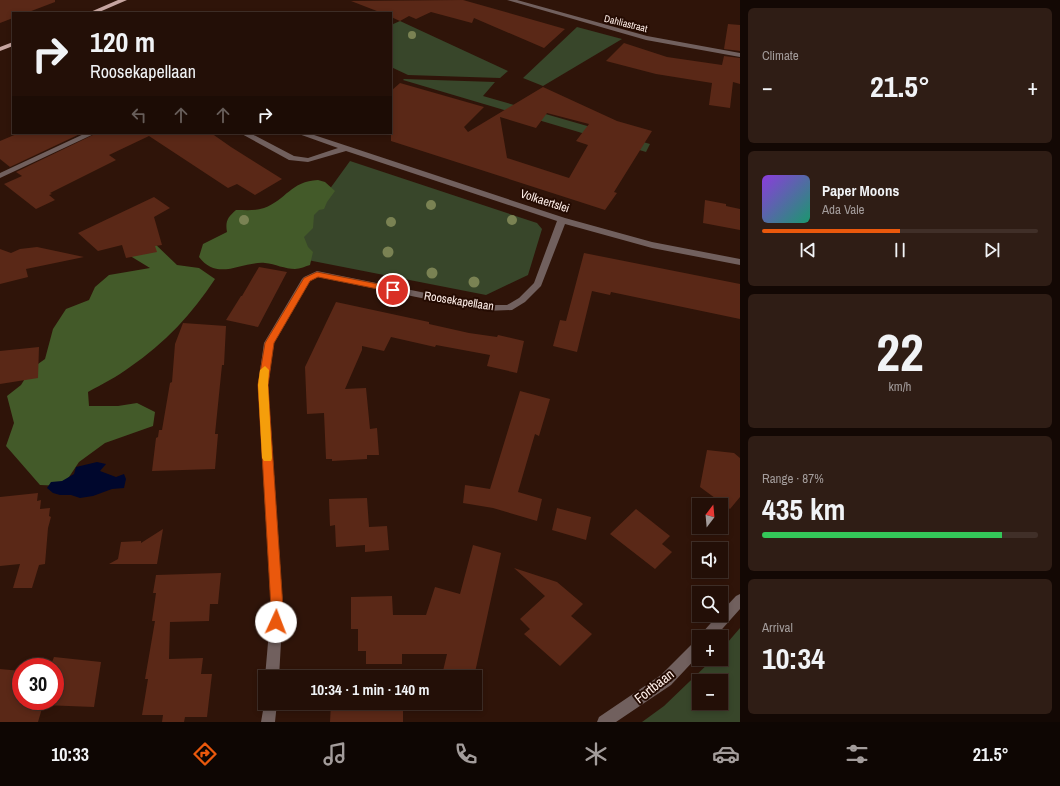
<!DOCTYPE html>
<html lang="en">
<head>
<meta charset="utf-8">
<style>
  body { margin:0; font-family:"Archivo Narrow",sans-serif; background:#2f1d15; color:#f1f3f6; height:100vh; display:flex; flex-direction:column; font-size:15px; white-space:nowrap }
  * { box-sizing:border-box; margin:0 }
  p { font-size:13px; color:#a39c9b }
  .icon { flex:none; width:22px; height:22px; fill:none; stroke:currentColor; stroke-width:2; stroke-linecap:round; stroke-linejoin:round }
  .map { position:relative; flex:1; overflow:hidden }
  .panel { display:flex; flex-direction:column; gap:8px; padding:8px; background:#130804; width:320px }
  .panel>* { flex:none }
  .top-card { position:absolute; left:12px; top:12px; width:380px; height:122px; border-radius:0px; box-shadow:0 2px 6px #0003,0 0 0 1px #402f28; background:#230f07; color:#f1f3f6; overflow:hidden }
  .needle { width:26px; rotate:16deg }
  .fabs { position:absolute; left:692px; top:498px; display:grid; gap:8px }
  .fabs a { display:grid; place-items:center; width:36px; height:36px; border-radius:0px; background:#230f07; box-shadow:0 2px 6px #0003,0 0 0 1px #402f28; font-size:20px }
  .speed { position:absolute; left:12px; top:658px; display:flex; gap:8px; font-size:20px; font-weight:700; text-align:center }
  .speed>* { display:grid; place-content:center; width:52px; height:52px; border-radius:50%; background:#230f07; box-shadow:0 2px 6px #0003,0 0 0 1px #402f28; line-height:1 }
  .speed .limit { border:6px solid #d22; background:#fff; color:#111 }
  .pin { position:absolute; display:grid; place-items:center; width:34px; height:34px; color:#fff; margin:-17px; border:2px solid #fff; border-radius:50%; box-shadow:0 1px 4px #0007 }
  .me { position:absolute; width:44px; margin:-22px; rotate:2deg; stroke-linejoin:round; filter:drop-shadow(0 0 3px #0008) }
  .turn { display:flex; align-items:center; gap:14px; height:84px; padding:0 12px; font-size:18px }
  .turn .icon { width:52px; height:52px; stroke-width:2.5 }
  .turn b { display:block; font-size:28px; line-height:34px }
  .lanes { display:flex; align-items:center; height:38px; padding:0 12px; background:#0003; justify-content:center; gap:20px; direction:ltr }
  .lanes .off { opacity:.35 }
  .big { font-size:30px; font-weight:700; line-height:1.1 }
  .panel .widget { flex:1; display:flex; flex-direction:column; justify-content:center; gap:6px; min-width:0; padding:0 14px; border-radius:6px; background:#2f1d15 }
  .panel .dial { align-items:center; gap:0 }
  .dial b { font-size:52px; line-height:1 }
  .song { display:flex; align-items:center; gap:12px }
  .cover { width:48px; height:48px; border-radius:6px; background:linear-gradient(135deg,hsl(270 70% 55%),hsl(160 70% 35%)) }
  .played { height:4px; border-radius:2px; background:linear-gradient(90deg,#ea580c 50%,#402f28 50%) }
  .keys { display:flex; justify-content:space-around; direction:ltr }
  .heat { display:flex; justify-content:space-between; align-items:center; font-size:22px; direction:ltr }
  .charge { height:6px; border-radius:3px; background:linear-gradient(90deg,#34c759 87%,#402f28 0) }
  .trip { position:absolute; left:258px; top:670px; width:224px; height:40px; border-radius:0px; background:#230f07; box-shadow:0 2px 6px #0003,0 0 0 1px #402f28; font-weight:700; line-height:40px; text-align:center }
  .dock { display:flex; height:64px; justify-content:space-around; align-items:center; background:#0e0603; color:#a39c9b }
  .dock .icon { width:28px; height:28px }
  .dock .active { color:#ea580c }
  .dock b { font-size:18px; color:#f1f3f6 }
  main { display:flex; flex:1; min-height:0 }
  .map>svg:first-child { display:block }
</style>
</head>
<body>
<main>
<div class="map">
<svg width="740" height="722" viewBox="0 0 740 722">
  <rect width="100%" height="100%" fill="#2f1409"/>
  <path fill="#38462a" fill-rule="evenodd" d="M400 21 508 71 500 78 408 75 391 67V25Z
    M577 27 622 39 543 86 523 78Z
    M404 79 495 82 483 96 650 144 646 152 403 80Z
    M350 161 537 223 542 229 528 275 486 295 282 255Z
    M740 628V722H642L664 706 713 659H721V650ZM699 681H721V703H699Z"/>
  <path fill="#435a29" d="M318 180 325 182 335 191 327 202 324 209 319 210 314 215 313 228 304 237 308 247 313 252 310 265C306 266 300 269 295 269 285 269 275 264 265 263 241 261 218 282 199 257L203 244 227 232C225 221 228 217 236 210 246 210 255 211 264 208 286 200 291 181 318 180Z
    M153 242 177 265 199 268 215 279C193 313 164 344 130 367 117 377 102 384 88 392L89 406H118L137 403 155 412 153 426 105 443 79 462 63 486 40 485 6 446 14 423 7 396 21 385 31 369 45 359 53 329 66 309 89 300 95 287 109 275 150 268 127 254Z"/>
  <path fill="#00072d" d="M97 462 106 464 100 471 116 477 124 474 126 479 124 488 112 489 93 496 80 498 71 495H60L53 493 47 488 51 482 62 481 74 474 76 467Z"/>
  <path fill="#5a2817" fill-rule="evenodd" d="M0 0H55V2L26 13H13V18L0 23Z
    M463 0 565 29 544 48 474 18 472 23 431 12 416 19 409 16 400 21 391 17V13H382L351 1Z
    M728 24 740 25V51L724 49Z
    M624 43 667 57 722 65 724 56 740 58V84L733 82 730 108 709 105 712 83 656 74 606 61Z
    M400 83 484 107 464 127 468 132 543 87 617 121 652 131 614 192 617 193 605 210 391 141V91ZM547 113 589 124 576 141 588 145 569 178 507 158 500 117 536 128Z
    M19 133H82L10 167 0 159V141Z
    M97 133H211L231 147 282 179 255 195 237 184 228 188 149 136 109 155 116 160 50 193 52 194 49 195 55 200 36 209 4 184 22 176 16 172Z
    M154 197 170 208 154 217 162 245 155 246 157 252 126 258 122 245 98 251 78 233Z
    M705 200 726 204V206L740 209V230L703 223Z
    M37 247 84 257 26 269 28 277 0 284V249L11 253 20 249Z
    M584 253 740 284V319L611 292 610 295 592 291 577 352 553 346 560 320 566 321Z
    M259 267 287 272 258 327 226 320 241 296H242Z
    M336 302 429 322V324L469 333 497 337 498 335 524 341 517 373 487 366 490 355 436 345 435 347 391 337 384 351 362 346V350L345 389 366 388 370 429 377 428 379 455H367V459L332 461V459H326L324 413 307 414 305 367Z
    M183 323 226 326 224 365H222L215 434H218L215 469 152 471 156 438 158 437 159 430H162L170 383 172 382 175 344Z
    M39 347 38 378 0 384V351Z
    M520 391 550 399 539 436 535 434 518 492 542 499 537 521 493 508 463 503 465 485 490 489Z
    M707 450 734 453 740 458V497L730 509 700 487Z
    M38 493 37 501 41 500 40 509 50 508 49 516 51 517 48 528 45 564 39 565 32 588H13L20 564 0 566V497Z
    M367 498 369 527 387 526 389 550 365 552V545L336 547 335 525 330 526 329 499Z
    M557 508 591 517 586 540 552 530Z
    M636 509 670 536 662 544 672 552 655 569 610 534Z
    M163 529 157 564H109L118 559 121 542 141 541V543Z
    M473 545 501 553 474 677H463L443 671 447 654H402V664H366V651H358V629H351V597L392 596 393 615H426L435 587 460 594Z
    M514 568 557 582 583 604 571 616 592 634 560 666 524 634 530 629 520 619 545 596Z
    M221 573 218 604H210L209 621 170 622 169 659 203 658 201 674H212L207 717H185L184 722H162L163 715H142L148 679H145L155 621H152L156 593H153L156 575Z
    M54 657 101 662 94 707 43 705 38 722H0V669L21 671V701H55V667H50Z
    M331 703H403V722H330Z"/>
  <g fill="none" stroke-linecap="round" stroke-linejoin="round">
    <path fill="#71605e" fill-rule="evenodd" d="M507 0H517L647 36 740 53V57L646 40Z
      M86 133H96L0 178V173Z
      M240 133H250L294 156 308 158 338 148 296 133H308L565 218 652 242 740 259V265L652 248 565 224 541 286 525 302 512 310 485 311 318 277 310 281 274 343 268 385 283 608 279 677H265L271 608 258 385 264 343 302 279 304 277 317 271 485 305H507L519 298 534 283 557 221 346 151 308 162 289 160Z
      M740 594V609L715 637H701L702 633 718 615H721V612L736 596Z
      M699 640V655L671 685 616 722H597L599 717 661 675 694 642Z
      M265 699V703H277L275 722H261Z"/>
    <path fill="#c7a5a0" fill-rule="evenodd" d="M118 0H127L97 13H88Z
      M13 42V46L0 51V47Z"/>
  </g>
  <g fill="#7a8253">
    <circle cx="412" cy="35" r="4"/>
    <circle cx="431" cy="205" r="5"/>
    <circle cx="244" cy="220" r="5"/>
    <circle cx="512" cy="220" r="5"/>
    <circle cx="391" cy="222" r="5"/>
    <circle cx="388" cy="252" r="5.5"/>
    <circle cx="432" cy="273" r="5.5"/>
    <circle cx="474" cy="282" r="5.5"/>
  </g>
  <path fill="#ea580c" stroke="#983908" d="M317 272 393 287 397 290 393 292 318 277 310 281 274 343 268 385 283 608 280 626 276 627 272 626 270 622 271 608 258 385 265 343 304 278Z"/>
  <path fill="#f59e0b" d="M265 366 269 370 268 385 272 458 271 461H264L262 458 258 385 260 370Z"/>
  <g text-anchor="middle" stroke-width="4" stroke-linejoin="round" paint-order="stroke">
    <g font-size="10" fill="#ffefe9" stroke="#240b02">
      <text transform="translate(626 23) rotate(14)" y="4">Dahliastraat</text>
    </g>
    <g font-size="12" fill="#ffefe9" stroke="#240b02">
      <text transform="translate(545 201) rotate(18)" y="4">Volkaertslei</text>
      <text transform="translate(459 301) rotate(9)" y="4">Roosekapellaan</text>
    </g>
    <g font-size="14" fill="#ffefe9" stroke="#240b02">
      <text transform="translate(654 686) rotate(-38)" y="5">Fortbaan</text>
    </g>
  </g>
</svg>
<div class="fabs">
<a><svg class="needle" viewBox="-14 -14 28 28"><path d="M0-13l5 13h-10z" fill="#e53935"/><path d="M0 13l5-13h-10z" fill="#a39c9b"/></svg></a>
<a><svg class="icon" aria-label="sound" viewBox="0 0 24 24"><path d="M4 9h4l5-4v14l-5-4H4zM17 9q2 3 0 6"/></svg></a>
<a><svg class="icon" aria-label="search" viewBox="0 0 24 24"><circle cx="10" cy="10" r="6"/><path d="M15 15l6 6"/></svg></a>
<a>+</a>
<a>−</a>
</div>
<div class="speed"><div class="limit">30</div></div>
<div class="pin" style="left:393px;top:290px;background:#d93025"><svg class="icon" aria-label="arrive" viewBox="0 0 24 24"><path d="M6 21V4h12l-3 4 3 4H6"/></svg></div>
<svg class="me" style="left:276px;top:622px" viewBox="-20 -20 40 40"><circle r="19" fill="#fff"/><path d="M0-13L10 11 0 6-10 11z" fill="#ea580c"/></svg>
<div class="trip">10:34 · 1 min · 140 m</div>
<div class="top-card">
<div class="turn"><svg class="icon" aria-label="right" viewBox="0 0 24 24"><path d="M7 20v-9h11M14 6l5 5-5 5"/></svg><div><b>120 m</b>Roosekapellaan</div></div>
<div class="lanes"><svg class="icon off" aria-label="left" viewBox="0 0 24 24"><path d="M17 20v-9H6M10 6l-5 5 5 5"/></svg><svg class="icon off" aria-label="ahead" viewBox="0 0 24 24"><path d="M12 20V5M6 11l6-6 6 6"/></svg><svg class="icon off" aria-label="ahead" viewBox="0 0 24 24"><path d="M12 20V5M6 11l6-6 6 6"/></svg><svg class="icon" aria-label="right" viewBox="0 0 24 24"><path d="M7 20v-9h11M14 6l5 5-5 5"/></svg></div>
</div>
</div>
<section class="panel">
<div class="widget"><p>Climate</p>
<div class="heat"><a>−</a><b class="big">21.5°</b><a>+</a></div>
</div>
<div class="widget">
<div class="song"><i class="cover"></i><div><b>Paper Moons</b><p>Ada Vale</p></div></div>
<div class="played"></div>
<div class="keys"><svg class="icon" aria-label="previous" viewBox="0 0 24 24"><path d="M18 5L8 12l10 7zM5 5v14"/></svg><svg class="icon" aria-label="pause" viewBox="0 0 24 24"><path d="M8 5v14M16 5v14"/></svg><svg class="icon" aria-label="next" viewBox="0 0 24 24"><path d="M6 5l10 7-10 7zM19 5v14"/></svg></div>
</div>
<div class="widget dial"><b>22</b><p>km/h</p></div>
<div class="widget"><p>Range · 87%</p><b class="big">435 km</b><div class="charge"></div></div>
<div class="widget"><p>Arrival</p><b class="big">10:34</b></div>
</section>
</main>
<nav class="dock">
<b>10:33</b>
<svg class="icon active" aria-label="directions" viewBox="0 0 24 24"><path d="M12 3l9 9-9 9-9-9zM9 14v-3h6M13 9l2 2-2 2"/></svg>
<svg class="icon" aria-label="music" viewBox="0 0 24 24"><path d="M9 18V5l10-2v13"/><circle cx="6" cy="18" r="3"/><circle cx="16" cy="16" r="3"/></svg>
<svg class="icon" aria-label="phone" viewBox="0 0 24 24"><path d="M5 4h4l2 5-3 2q2 4 5 5l2-3 5 2v4C11 20 4 13 5 4z"/></svg>
<svg class="icon" aria-label="climate" viewBox="0 0 24 24"><path d="M12 3v18M4 7l16 10M4 17L20 7"/></svg>
<svg class="icon" aria-label="car" viewBox="0 0 24 24"><path d="M5 17H2v-5l4-1 3-4h7l3 4 3 1v5h-3M9 17h6M6 11h13"/><circle cx="7" cy="17" r="2"/><circle cx="17" cy="17" r="2"/></svg>
<svg class="icon" aria-label="filters" viewBox="0 0 24 24"><path d="M4 7h16M4 17h16"/><circle cx="9" cy="7" r="2"/><circle cx="15" cy="17" r="2"/></svg>
<b>21.5°</b>
</nav>
</body>
</html>
